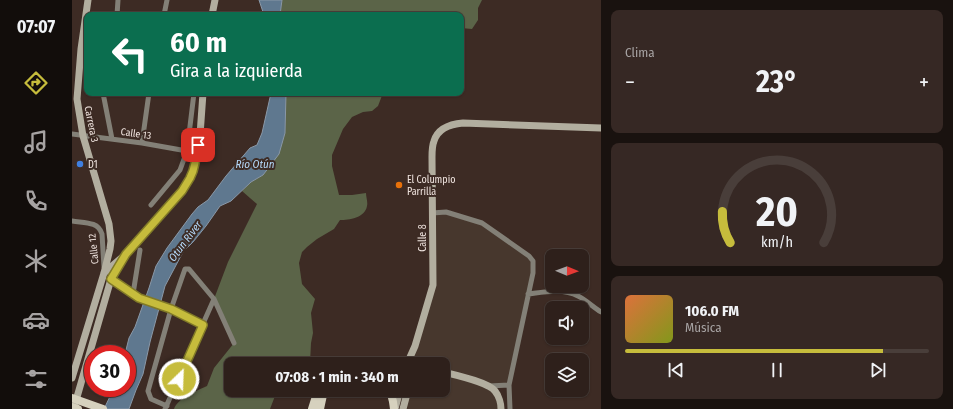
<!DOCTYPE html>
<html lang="es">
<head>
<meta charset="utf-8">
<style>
  body { margin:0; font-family:"Fira Sans Condensed",sans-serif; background:#362824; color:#f1f3f6; height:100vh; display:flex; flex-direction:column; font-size:15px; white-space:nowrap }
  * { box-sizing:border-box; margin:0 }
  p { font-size:13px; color:#a7a3a3 }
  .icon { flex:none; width:22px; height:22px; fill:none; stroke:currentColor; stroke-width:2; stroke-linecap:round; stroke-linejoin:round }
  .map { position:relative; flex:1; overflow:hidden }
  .drawer { display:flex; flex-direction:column; gap:10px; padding:10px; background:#19120f; width:352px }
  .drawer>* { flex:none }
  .banner { position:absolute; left:12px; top:12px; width:380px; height:84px; border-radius:8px; box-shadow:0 1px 3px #0004,0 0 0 1px #493e3a; background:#0b6e4f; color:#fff; overflow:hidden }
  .needle { width:26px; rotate:91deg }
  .fabs { position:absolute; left:473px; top:249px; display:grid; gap:8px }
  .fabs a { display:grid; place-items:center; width:44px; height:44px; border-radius:8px; background:#2e201b; box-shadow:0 1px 3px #0004,0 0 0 1px #493e3a; font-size:20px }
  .speed { position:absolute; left:12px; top:345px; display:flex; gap:8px; font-size:20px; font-weight:700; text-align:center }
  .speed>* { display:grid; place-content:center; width:52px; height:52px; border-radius:50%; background:#2e201b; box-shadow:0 1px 3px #0004,0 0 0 1px #493e3a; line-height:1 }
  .speed .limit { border:6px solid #d22; background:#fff; color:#111 }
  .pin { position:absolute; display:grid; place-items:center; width:34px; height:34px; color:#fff; margin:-17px; border-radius:8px; box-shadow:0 2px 6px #0006 }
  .me { position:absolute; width:44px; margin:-22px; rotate:24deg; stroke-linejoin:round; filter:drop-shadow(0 0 3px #0008) }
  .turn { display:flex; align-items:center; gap:14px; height:84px; padding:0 20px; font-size:18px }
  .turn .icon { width:52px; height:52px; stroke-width:2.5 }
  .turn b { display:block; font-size:28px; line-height:34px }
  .big { font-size:30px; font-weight:700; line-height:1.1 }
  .drawer .tile { flex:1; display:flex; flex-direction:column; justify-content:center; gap:6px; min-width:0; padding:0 14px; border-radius:8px; background:#362824 }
  .drawer .dial { align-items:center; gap:0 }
  .dial svg { height:104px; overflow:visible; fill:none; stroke:#493e3a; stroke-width:7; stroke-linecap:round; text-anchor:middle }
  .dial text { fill:#f1f3f6; stroke:none }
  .song { display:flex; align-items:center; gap:12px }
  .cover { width:48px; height:48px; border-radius:6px; background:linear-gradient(135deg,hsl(20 70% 55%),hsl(70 70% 35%)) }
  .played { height:4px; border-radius:2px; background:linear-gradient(90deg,#c6bc3c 85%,#493e3a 85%) }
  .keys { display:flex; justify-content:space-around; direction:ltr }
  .heat { display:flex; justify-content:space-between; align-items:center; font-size:22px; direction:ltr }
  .trip { position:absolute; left:152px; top:357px; width:226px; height:40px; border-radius:8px; background:#2e201b; box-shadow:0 1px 3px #0004,0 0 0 1px #493e3a; font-weight:700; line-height:40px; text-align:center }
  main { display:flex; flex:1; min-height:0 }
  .tabs { display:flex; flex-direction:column; width:72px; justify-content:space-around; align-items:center; background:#120d0b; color:#a7a3a3 }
  .tabs .icon { width:28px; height:28px }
  .tabs .active { color:#c6bc3c }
  .tabs b { font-size:18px; color:#f1f3f6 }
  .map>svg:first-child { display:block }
</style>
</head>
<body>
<main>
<nav class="tabs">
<b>07:07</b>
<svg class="icon active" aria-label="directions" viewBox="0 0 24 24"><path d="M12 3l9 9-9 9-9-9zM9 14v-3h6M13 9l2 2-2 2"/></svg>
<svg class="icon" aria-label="music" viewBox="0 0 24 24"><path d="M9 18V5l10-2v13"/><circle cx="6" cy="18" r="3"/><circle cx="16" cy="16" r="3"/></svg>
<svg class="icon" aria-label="phone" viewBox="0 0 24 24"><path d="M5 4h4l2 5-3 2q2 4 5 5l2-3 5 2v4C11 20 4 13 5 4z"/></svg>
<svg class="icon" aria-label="climate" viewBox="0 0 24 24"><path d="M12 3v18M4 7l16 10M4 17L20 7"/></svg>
<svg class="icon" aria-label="car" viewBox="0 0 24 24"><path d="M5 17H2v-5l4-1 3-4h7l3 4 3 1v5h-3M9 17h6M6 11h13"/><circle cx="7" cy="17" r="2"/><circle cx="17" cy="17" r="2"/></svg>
<svg class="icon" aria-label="filters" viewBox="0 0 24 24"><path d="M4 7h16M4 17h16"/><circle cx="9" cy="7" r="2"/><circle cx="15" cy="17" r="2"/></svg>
</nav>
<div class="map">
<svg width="529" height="409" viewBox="0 0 529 409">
  <rect width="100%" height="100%" fill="#3d2b24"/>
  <path fill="#47372d" d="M374 212 410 223 457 256 461 273 437 385 418 386 429 409H331L336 390H371V364H345L340 362 343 346 361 285 360 213Z"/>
  <path fill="#5b6448" d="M210 0H410L406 8V20L400 29 389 28V15H208Z
    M214 93H311L306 106 300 111 291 112 280 117 271 129 260 155V166L267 195H280L294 193C294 197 296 202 295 206 293 218 277 220 268 220L262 229 245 239 235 247 230 252 227 263 230 284 243 299 239 313 241 333 239 343 238 363 236 364H159V390H206L203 396 198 409H102C106 398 124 391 135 386L142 368 162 343 142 299 156 262 185 204 170 191 179 182 191 175 206 154 213 133Z"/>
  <path fill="#5f788f" stroke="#8a98a7" d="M187 0H210L208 15H192Z
    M199 93H214L213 133 207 154 191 175 179 182 159 201 148 206 134 226 121 242 111 252 93 286 78 342 71 374 64 390 57 409H32L42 388H55V354H53L57 338 63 327 77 288 84 266 95 248 120 214 126 207 136 200 154 176 178 148 185 145 190 133Z"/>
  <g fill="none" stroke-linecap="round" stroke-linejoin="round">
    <path stroke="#838077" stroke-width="5" d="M45 15 46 0
      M92 15 95 0
      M31 93 40 139
      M0 134 70 143 115 151 125 154
      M70 143 77 93
      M79 205 108 170 115 151 122 93
      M360 213 374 212 410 223 457 256 461 261V273L437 385 438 409
      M0 221C12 223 26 221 30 234L32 267
      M39 279 67 298 99 309 131 325
      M61 294 68 250
      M456 294C472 292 491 288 506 296 514 300 521 307 529 312
      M417 386 437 385
      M95 406 79 399 76 391 99 309 113 269H117L142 299 162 343
      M93 409 142 299"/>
    <path stroke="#b2ae9f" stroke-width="7" d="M140 15 143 0
      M32 273 54 254 78 228 105 197 118 178 123 163 128 135 131 93
      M335 364 343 346 361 285 360 157C360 152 360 146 362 141 366 128 379 124 391 123L529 128
      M371 372C383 375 416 382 423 391 427 396 429 404 429 409
      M0 378 32 273 38 249 39 241 37 224 11 136 5 99 9 49 16 0
      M3 404 39 279 50 261
      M323 409 328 390
      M331 409 336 390"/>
    <path stroke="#d6d1be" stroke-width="8" d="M314 390C321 394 321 402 322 409
      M0 398 31 409
      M0 407 6 409
      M240 409 246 390
      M248 409 251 395 254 390"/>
  </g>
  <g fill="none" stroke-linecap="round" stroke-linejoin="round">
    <g stroke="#817a27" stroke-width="10">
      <path id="route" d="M107 379 131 325 99 309 67 298 39 279 54 254 110 191 118 178 121 171 123 163 126 145"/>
    </g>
    <use href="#route" stroke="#c6bc3c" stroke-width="7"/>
  </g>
  <circle fill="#3f7fe0" stroke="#3d2b24" stroke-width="1.5" cx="8" cy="164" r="4"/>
  <circle fill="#e8710a" stroke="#3d2b24" stroke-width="1.5" cx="327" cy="185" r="4"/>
  <g text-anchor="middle" stroke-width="4" stroke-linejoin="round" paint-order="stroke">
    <g font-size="10" fill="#efe3de" stroke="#3d2b24">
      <text transform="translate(20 124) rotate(79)" y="4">Carrera 3</text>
      <text transform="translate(64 133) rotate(8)" y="4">Calle 13</text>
      <text transform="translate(350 238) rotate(-90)" y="4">Calle 8</text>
      <text transform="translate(21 249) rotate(-96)" y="4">Calle 12</text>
    </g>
    <g font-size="10" fill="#efe3de" stroke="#3d2b24" text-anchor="start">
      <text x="16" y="168">D1</text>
      <text x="335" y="183">El Columpio<tspan x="335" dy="12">Parrilla</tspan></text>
    </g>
    <g font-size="11" font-style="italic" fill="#b4d9fa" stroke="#3d2b24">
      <text x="183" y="168">Río Otún</text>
      <text transform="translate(113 241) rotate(-53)" y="4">Otun River</text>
    </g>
  </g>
</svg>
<div class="fabs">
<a><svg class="needle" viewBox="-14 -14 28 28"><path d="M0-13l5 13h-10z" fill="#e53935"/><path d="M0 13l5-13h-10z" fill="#a7a3a3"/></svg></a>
<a><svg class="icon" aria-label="sound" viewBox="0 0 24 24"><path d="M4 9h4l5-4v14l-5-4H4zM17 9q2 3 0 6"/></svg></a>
<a><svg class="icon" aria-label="layers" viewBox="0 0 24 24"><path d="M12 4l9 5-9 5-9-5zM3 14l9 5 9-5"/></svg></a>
</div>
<div class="speed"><div class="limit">30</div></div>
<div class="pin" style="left:126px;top:145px;background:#d93025"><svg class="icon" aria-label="arrive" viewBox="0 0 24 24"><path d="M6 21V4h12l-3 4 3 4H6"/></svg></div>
<svg class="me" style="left:107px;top:379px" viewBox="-20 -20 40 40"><circle r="17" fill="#c6bc3c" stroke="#fff" stroke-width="3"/><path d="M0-11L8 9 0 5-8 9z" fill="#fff"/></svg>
<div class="trip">07:08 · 1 min · 340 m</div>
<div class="banner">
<div class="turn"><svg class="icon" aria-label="left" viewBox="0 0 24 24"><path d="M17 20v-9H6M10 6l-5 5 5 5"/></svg><div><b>60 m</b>Gira a la izquierda</div></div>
</div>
</div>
<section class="drawer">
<div class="tile"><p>Clima</p>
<div class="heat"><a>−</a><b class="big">23°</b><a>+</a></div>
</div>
<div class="tile dial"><svg viewBox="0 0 100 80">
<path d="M14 69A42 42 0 1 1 86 69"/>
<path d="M14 69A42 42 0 0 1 8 45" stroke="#c6bc3c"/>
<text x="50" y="56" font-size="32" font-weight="700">20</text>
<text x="50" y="72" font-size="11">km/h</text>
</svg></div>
<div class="tile">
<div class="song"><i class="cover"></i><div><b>106.0 FM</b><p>Música</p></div></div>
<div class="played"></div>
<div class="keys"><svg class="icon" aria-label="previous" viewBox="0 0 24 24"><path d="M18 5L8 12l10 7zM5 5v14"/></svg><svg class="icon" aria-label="pause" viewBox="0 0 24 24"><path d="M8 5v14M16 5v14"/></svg><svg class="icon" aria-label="next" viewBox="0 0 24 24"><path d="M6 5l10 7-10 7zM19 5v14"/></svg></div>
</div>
</section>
</main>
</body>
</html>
